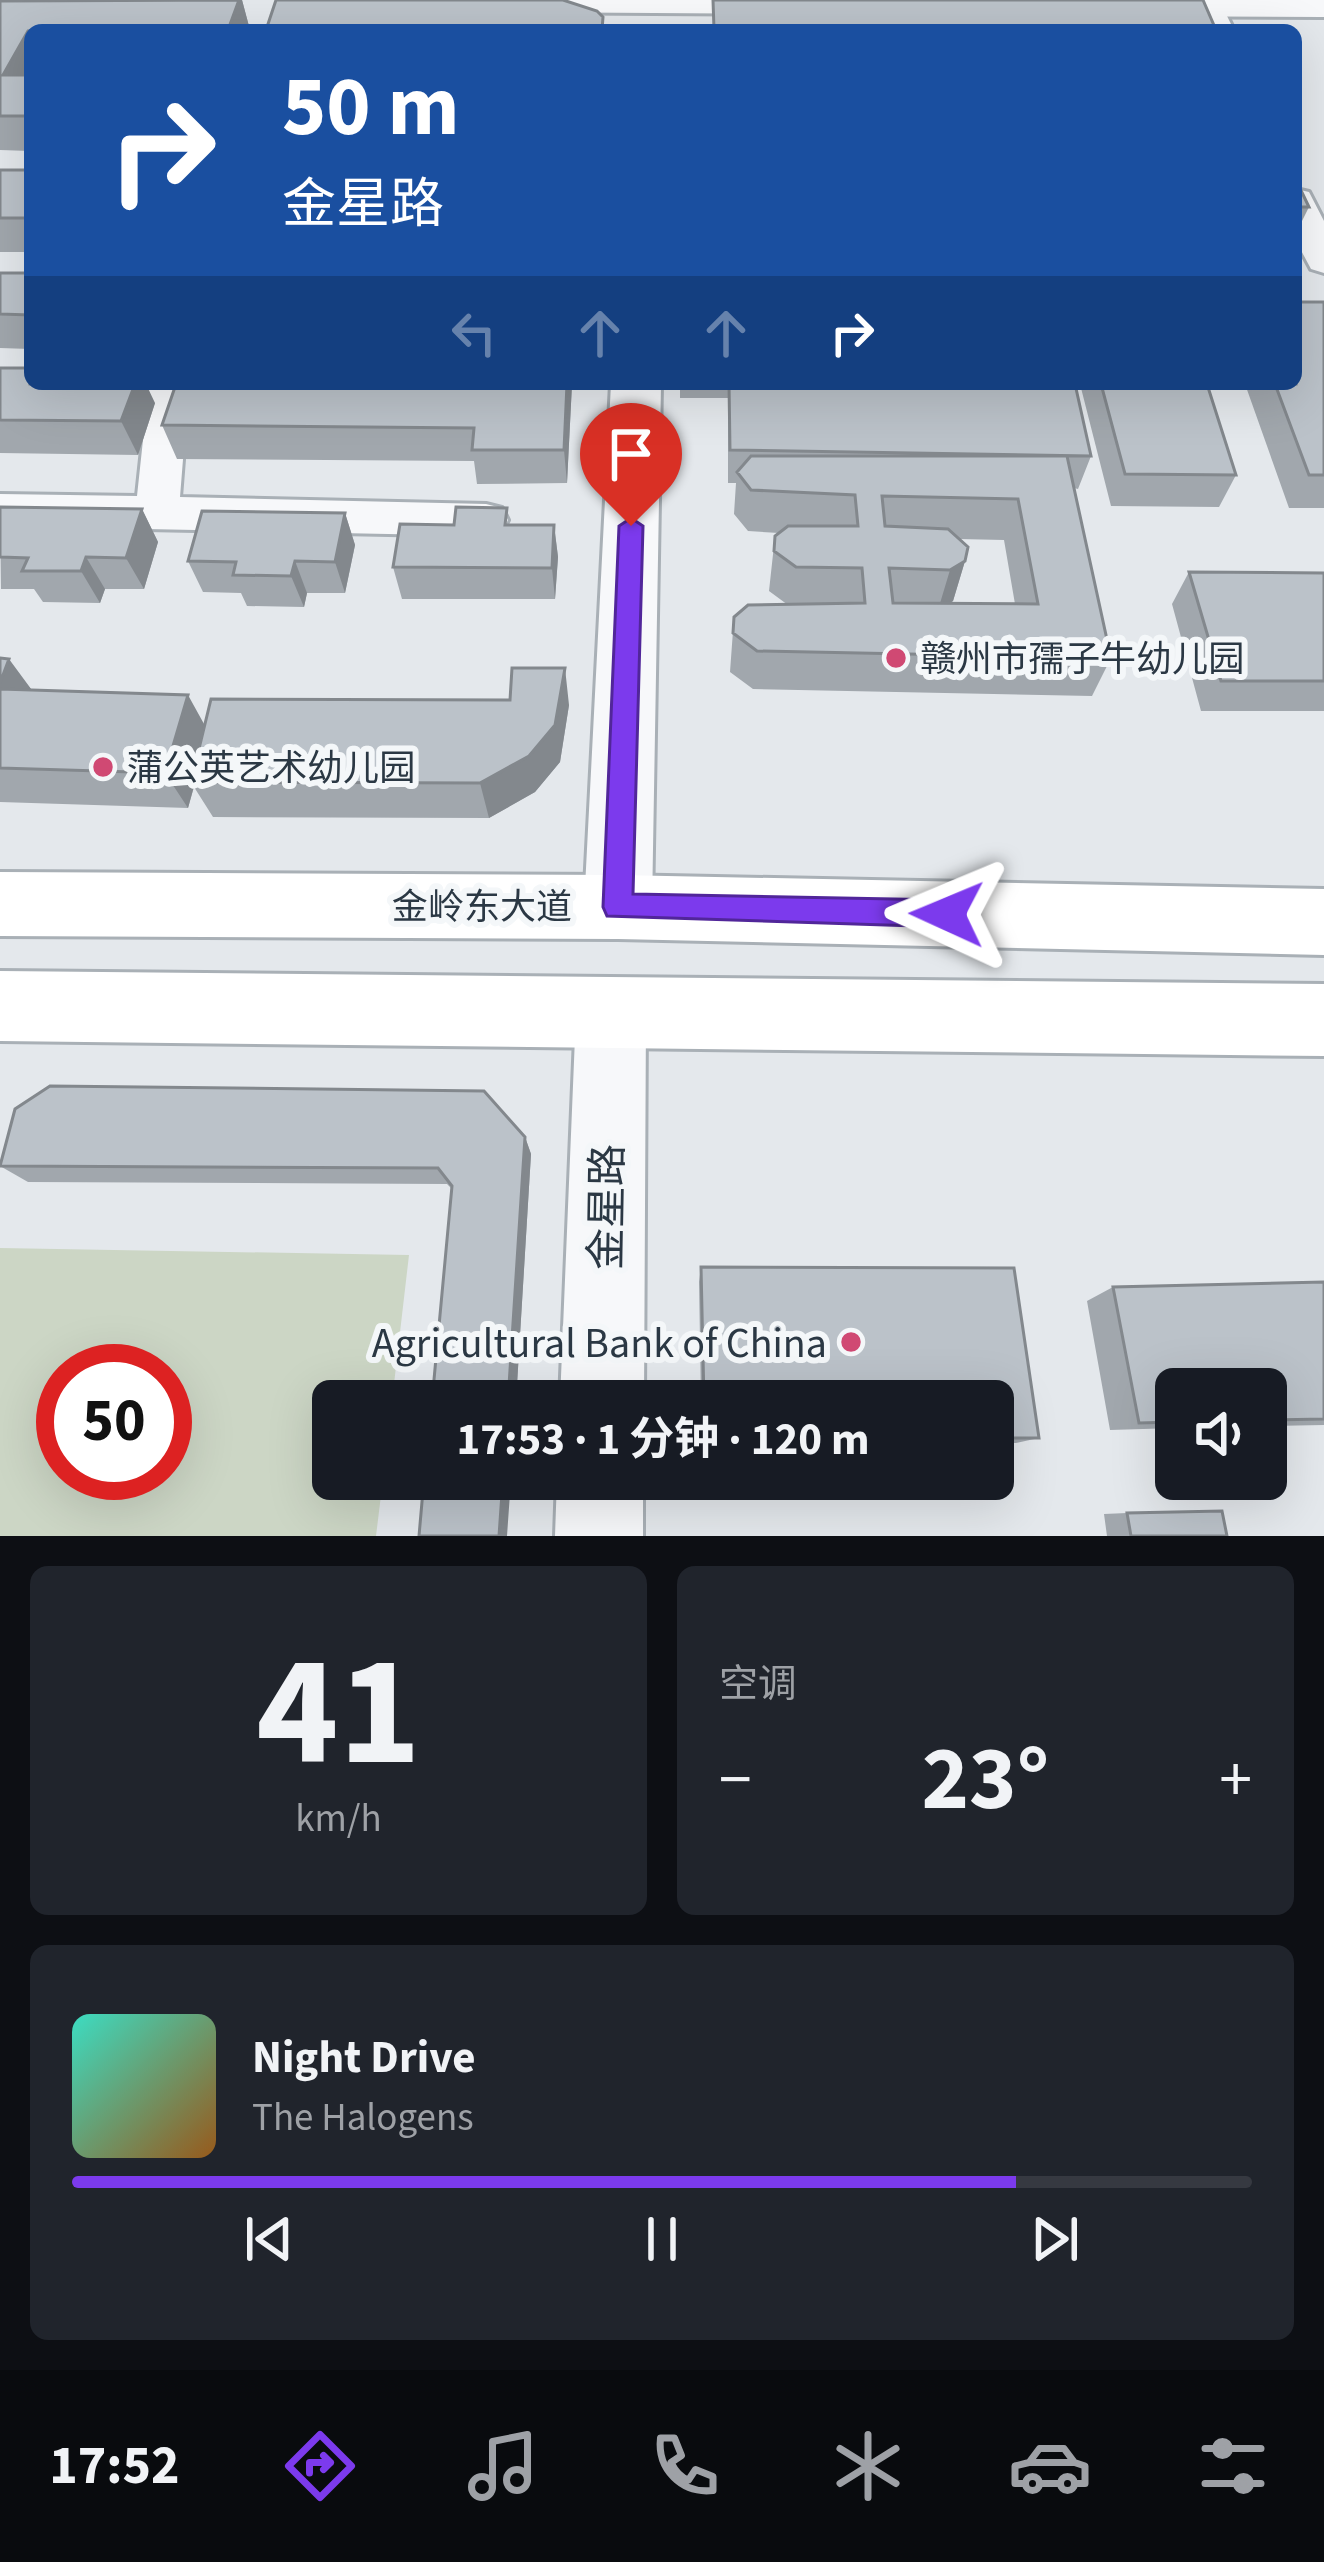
<!DOCTYPE html>
<html lang="zh">
<head>
<meta charset="utf-8">
<style>
  body { margin:0; font-family:"Source Sans 3","Noto Sans SC",sans-serif; background:#20242c; color:#f1f3f6; height:100vh; display:flex; flex-direction:column; font-size:45px; white-space:nowrap }
  * { box-sizing:border-box; margin:0 }
  p { font-size:39px; color:#9ea1a6 }
  .icon { flex:none; width:66px; height:66px; fill:none; stroke:currentColor; stroke-width:2; stroke-linecap:round; stroke-linejoin:round }
  .map { position:relative; height:1536px; overflow:hidden }
  .drawer { display:flex; flex-direction:column; gap:30px; padding:30px; background:#0d0f14; flex:1 }
  .drawer>* { flex:none }
  .guide { position:absolute; left:24px; top:24px; width:1278px; height:366px; border-radius:18px; box-shadow:0 12px 48px #0002; background:#1a4fa0; color:#fff; overflow:hidden }
  .buttons { position:absolute; left:1155px; top:1368px; display:grid; gap:24px }
  .buttons a { display:grid; place-items:center; width:132px; height:132px; border-radius:18px; background:#171b24; box-shadow:0 12px 48px #0002; font-size:60px }
  .speed { position:absolute; left:36px; top:1344px; display:flex; gap:24px; font-size:60px; font-weight:700; text-align:center }
  .speed>* { display:grid; place-content:center; width:156px; height:156px; border-radius:50%; background:#171b24; box-shadow:0 12px 48px #0002; line-height:1 }
  .speed .limit { border:18px solid #d22; background:#fff; color:#111 }
  .pin { position:absolute; display:grid; place-items:center; width:102px; height:102px; color:#fff; margin:-123px -51px; border-radius:50% 50% 50% 0; rotate:-45deg; box-shadow:0 0 12px #0007 }
  .pin .icon { rotate:45deg }
  .me { position:absolute; width:132px; margin:-66px; rotate:271deg; stroke-linejoin:round; filter:drop-shadow(0 0 9px #0008) }
  .turn { display:flex; align-items:center; gap:42px; height:252px; padding:0 60px; font-size:54px }
  .turn .icon { width:156px; height:156px; stroke-width:2.5 }
  .turn b { display:block; font-size:84px; line-height:102px }
  .lanes { display:flex; align-items:center; height:114px; padding:0 60px; background:#0003; justify-content:center; gap:60px; direction:ltr }
  .lanes .off { opacity:.35 }
  .big { font-size:90px; font-weight:700; line-height:1.1 }
  .drawer .card { flex:1; display:flex; flex-direction:column; justify-content:center; gap:18px; min-width:0; padding:0 42px; border-radius:18px; background:#20242c }
  .drawer .dial { align-items:center; gap:0 }
  .dial b { font-size:156px; line-height:1 }
  .song { display:flex; align-items:center; gap:36px }
  .cover { width:144px; height:144px; border-radius:18px; background:linear-gradient(135deg,hsl(170 70% 55%),hsl(30 70% 35%)) }
  .played { height:12px; border-radius:6px; background:linear-gradient(90deg,#7c3aed 80%,#363941 80%) }
  .keys { display:flex; justify-content:space-around; direction:ltr }
  .heat { display:flex; justify-content:space-between; align-items:center; font-size:66px; direction:ltr }
  .drawer .tiles { flex:1; display:grid; gap:30px; grid-template-columns:1fr 1fr }
  .card:last-child { grid-column:span 2 }
  .trip { position:absolute; left:312px; top:1380px; width:702px; height:120px; border-radius:18px; background:#171b24; box-shadow:0 12px 48px #0002; font-weight:700; line-height:120px; text-align:center }
  .dock { display:flex; height:192px; justify-content:space-around; align-items:center; background:#090b0e; color:#9ea1a6 }
  .dock .icon { width:84px; height:84px }
  .dock .active { color:#7c3aed }
  .dock b { font-size:54px; color:#f1f3f6 }
  .map>svg:first-child { display:block }
</style>
</head>
<body>
<div class="map">
<svg width="1324" height="1536" viewBox="0 0 1324 1536">
  <rect width="100%" height="100%" fill="#e4e8ec"/>
  <path fill="#ccd6c5" fill-rule="evenodd" d="M0 1248 409 1255 392 1401H333V1479H383L376 1536H0ZM63 1371H165V1473H63Z"/>
  <g fill="none" stroke-linecap="round" stroke-linejoin="round">
    <g stroke="#a9b0b6" stroke-width="6">
      <path id="minor" d="M1193 0H1219L1234 30H1202L1190 4Z
        M1296 189 1309 192 1324 221V273L1311 269 1296 241Z
        M149 384H189L180 497 486 504 502 508 508 520 502 532 486 536 0 526V494L137 496Z"/>
    </g>
    <g stroke="#a9b0b6" stroke-width="6">
      <path id="tertiary" d="M334 0H818L820 3 815 11 801 14 353 11 339 8Z
        M1101 0H1324V17L1117 16 1103 12 1098 4Z
        M611 384H661L652 907 642 929 618 938 594 929 584 907Z
        M611 979 636 989 646 1013 644 1401H560L576 1013 586 989Z
        M557 1479H643V1536H555Z"/>
    </g>
    <g stroke="#a9b0b6" stroke-width="6">
      <path id="secondary" d="M0 872 618 875 1324 889V955L618 939 0 936Z
        M0 971 1324 984V1056L0 1041Z"/>
    </g>
    <use href="#minor" fill="#f7f8fa" fill-rule="evenodd"/>
    <use href="#tertiary" fill="#f7f8fa" fill-rule="evenodd"/>
    <use href="#secondary" fill="#fff" fill-rule="evenodd"/>
  </g>
  <path fill="#a1a7ad" fill-rule="evenodd" d="M242 0 250 30H30V151L0 150V1Z
    M0 170H30V252H0Z
    M1296 180 1309 207 1296 233Z
    M0 273H30V349L0 348Z
    M1324 302V508H1289L1245 384H1296Z
    M0 368 155 403 138 455 0 453Z
    M176 384H572L567 483 477 484 474 461 177 459 162 425Z
    M680 384H1075L1091 456 1078 489 1074 488 1111 658 1092 696 753 689 730 672 734 617 788 605 769 591 775 536 779 533 748 531 734 514 736 483H728V398H680ZM959 539 1004 540 1015 604H949L953 601 965 561Z
    M1080 384H1207L1236 475 1219 507 1111 506Z
    M0 507 142 509 158 542 144 589H105L100 603 43 602 34 589H1Z
    M345 513 355 545 345 593H307L304 607 247 606 241 593 203 592 188 561Z
    M509 525H554L558 557 555 599H402L393 567Z
    M1189 572 1324 573V711H1201L1172 604Z
    M0 658 32 690 205 725 569 705 560 762 535 792 489 818 213 817 194 787 188 808 0 802Z
    M525 1137 531 1154 516 1401H432L452 1189 447 1184 28 1182 0 1166Z
    M701 1267 1014 1268 1039 1438 1016 1443H993V1401H701L699 1282Z
    M1324 1282V1425L1266 1426V1389H1176V1428L1110 1430 1087 1301 1113 1287Z
    M1127 1513 1227 1536H1107L1104 1514Z"/>
  <path fill="#83888d" d="M239 0H242L250 30H228Z
    M28 31 30 37V89L3 75Z
    M135 384H146L155 403 138 455 121 421Z
    M567 384H572L567 483 564 450Z
    M142 509 158 542 144 589 126 558Z
    M345 513 355 545 345 593 335 562Z
    M554 525 558 557 555 599 552 568Z
    M86 557 105 589 100 603 81 571Z
    M295 561 307 593 304 607 291 576Z
    M965 561 953 601 938 610 950 570Z
    M9 659 37 697 0 692V683Z
    M565 668 569 705 560 762 535 792 489 818 480 783Z
    M188 695 209 733 191 782 194 786 188 808 165 773Z
    M525 1137 531 1154 516 1401H508Z
    M503 1479H511L507 1536H499Z"/>
  <path fill="#bbc2c9" stroke="#83888d" stroke-width="3" fill-rule="evenodd" d="M239 0 228 30 28 31 3 75H30V116H0V1Z
    M276 0H563L597 11 603 17 602 30H266Z
    M713 0H1203L1216 30 714 29Z
    M0 170H30V218H0Z
    M1296 180 1309 207H1296Z
    M0 273H30V315L0 314Z
    M1296 302H1324V475H1309L1275 384H1296Z
    M0 368H30V384H135L121 421 0 420Z
    M176 384H567L564 450H472L474 428 162 425Z
    M729 384H1075L1091 456 730 450Z
    M1101 384H1207L1236 475 1125 474Z
    M751 456H1067L1111 658 757 651 733 633 734 617 748 605 865 603 862 568 796 567 774 551 775 536 788 526H858L855 495 751 490 737 472ZM882 496 1018 499 1038 604 893 603 889 568 950 570 965 561 968 547 948 529 885 526Z
    M0 507 142 509 126 558 86 557 81 571H22L28 558 0 557Z
    M456 507 507 508 505 525H554L552 568 393 567 400 524 454 525Z
    M202 511 345 513 335 562 295 561 291 576 233 575 236 562 188 561Z
    M1189 572 1324 573V681H1221Z
    M0 658 9 659 0 683Z
    M512 668H565L555 725 529 756 480 783 191 782 211 699 510 700Z
    M0 689 188 695 165 773 0 768Z
    M50 1086 484 1091 525 1137 508 1401H432L452 1186 438 1168 0 1166 15 1109Z
    M701 1267 1014 1268 1039 1438H993V1401H704Z
    M1324 1282V1419L1266 1420V1389H1176V1422L1139 1423 1113 1287Z
    M424 1479H503L499 1536H419Z
    M1222 1511 1227 1536H1131L1127 1513Z"/>
  <path fill="#7c3aed" stroke="#51269a" stroke-width="3" d="M631 518 643 526 633 894 947 900 958 904 962 914 958 923 947 927 607 916 603 907 619 526Z"/>
  <g fill="#d04973" stroke="#f4f7f9" stroke-width="4.5">
    <circle cx="896" cy="658" r="12"/>
    <circle cx="103" cy="767" r="12"/>
    <circle cx="851" cy="1342" r="12"/>
  </g>
  <g text-anchor="middle" stroke-width="12" stroke-linejoin="round" paint-order="stroke">
    <g font-size="36" fill="#2b3844" stroke="#f4f7f9" text-anchor="start">
      <text x="920" y="671">赣州市孺子牛幼儿园</text>
      <text x="127" y="780">蒲公英艺术幼儿园</text>
    </g>
    <g font-size="36" fill="#2b3844" stroke="#f4f7f9">
      <text x="482" y="919">金岭东大道</text>
    </g>
    <g font-size="42" fill="#2b3844" stroke="#f4f7f9">
      <text transform="translate(606 1207) rotate(-89)" y="15">金星路</text>
    </g>
    <g font-size="42" fill="#2b3844" stroke="#f4f7f9" text-anchor="end">
      <text x="827" y="1357">Agricultural Bank of China</text>
    </g>
  </g>
</svg>
<div class="buttons">
<a><svg class="icon" aria-label="sound" viewBox="0 0 24 24"><path d="M4 9h4l5-4v14l-5-4H4zM17 9q2 3 0 6"/></svg></a>
</div>
<div class="speed"><div class="limit">50</div></div>
<div class="pin" style="left:631px;top:526px;background:#d93025"><svg class="icon" aria-label="arrive" viewBox="0 0 24 24"><path d="M6 21V4h12l-3 4 3 4H6"/></svg></div>
<svg class="me" style="left:947px;top:914px" viewBox="-20 -20 40 40"><path d="M0-17L14 15 0 8-14 15z" fill="#7c3aed" stroke="#fff" stroke-width="4"/></svg>
<div class="trip">17:53 · 1 分钟 · 120 m</div>
<div class="guide">
<div class="turn"><svg class="icon" aria-label="right" viewBox="0 0 24 24"><path d="M7 20v-9h11M14 6l5 5-5 5"/></svg><div><b>50 m</b>金星路</div></div>
<div class="lanes"><svg class="icon off" aria-label="left" viewBox="0 0 24 24"><path d="M17 20v-9H6M10 6l-5 5 5 5"/></svg><svg class="icon off" aria-label="ahead" viewBox="0 0 24 24"><path d="M12 20V5M6 11l6-6 6 6"/></svg><svg class="icon off" aria-label="ahead" viewBox="0 0 24 24"><path d="M12 20V5M6 11l6-6 6 6"/></svg><svg class="icon" aria-label="right" viewBox="0 0 24 24"><path d="M7 20v-9h11M14 6l5 5-5 5"/></svg></div>
</div>
</div>
<section class="drawer">
<div class="tiles">
<div class="card dial"><b>41</b><p>km/h</p></div>
<div class="card"><p>空调</p>
<div class="heat"><a>−</a><b class="big">23°</b><a>+</a></div>
</div>
<div class="card">
<div class="song"><i class="cover"></i><div><b>Night Drive</b><p>The Halogens</p></div></div>
<div class="played"></div>
<div class="keys"><svg class="icon" aria-label="previous" viewBox="0 0 24 24"><path d="M18 5L8 12l10 7zM5 5v14"/></svg><svg class="icon" aria-label="pause" viewBox="0 0 24 24"><path d="M8 5v14M16 5v14"/></svg><svg class="icon" aria-label="next" viewBox="0 0 24 24"><path d="M6 5l10 7-10 7zM19 5v14"/></svg></div>
</div>
</div>
</section>
<nav class="dock">
<b>17:52</b>
<svg class="icon active" aria-label="directions" viewBox="0 0 24 24"><path d="M12 3l9 9-9 9-9-9zM9 14v-3h6M13 9l2 2-2 2"/></svg>
<svg class="icon" aria-label="music" viewBox="0 0 24 24"><path d="M9 18V5l10-2v13"/><circle cx="6" cy="18" r="3"/><circle cx="16" cy="16" r="3"/></svg>
<svg class="icon" aria-label="phone" viewBox="0 0 24 24"><path d="M5 4h4l2 5-3 2q2 4 5 5l2-3 5 2v4C11 20 4 13 5 4z"/></svg>
<svg class="icon" aria-label="climate" viewBox="0 0 24 24"><path d="M12 3v18M4 7l16 10M4 17L20 7"/></svg>
<svg class="icon" aria-label="car" viewBox="0 0 24 24"><path d="M5 17H2v-5l4-1 3-4h7l3 4 3 1v5h-3M9 17h6M6 11h13"/><circle cx="7" cy="17" r="2"/><circle cx="17" cy="17" r="2"/></svg>
<svg class="icon" aria-label="filters" viewBox="0 0 24 24"><path d="M4 7h16M4 17h16"/><circle cx="9" cy="7" r="2"/><circle cx="15" cy="17" r="2"/></svg>
</nav>
</body>
</html>
